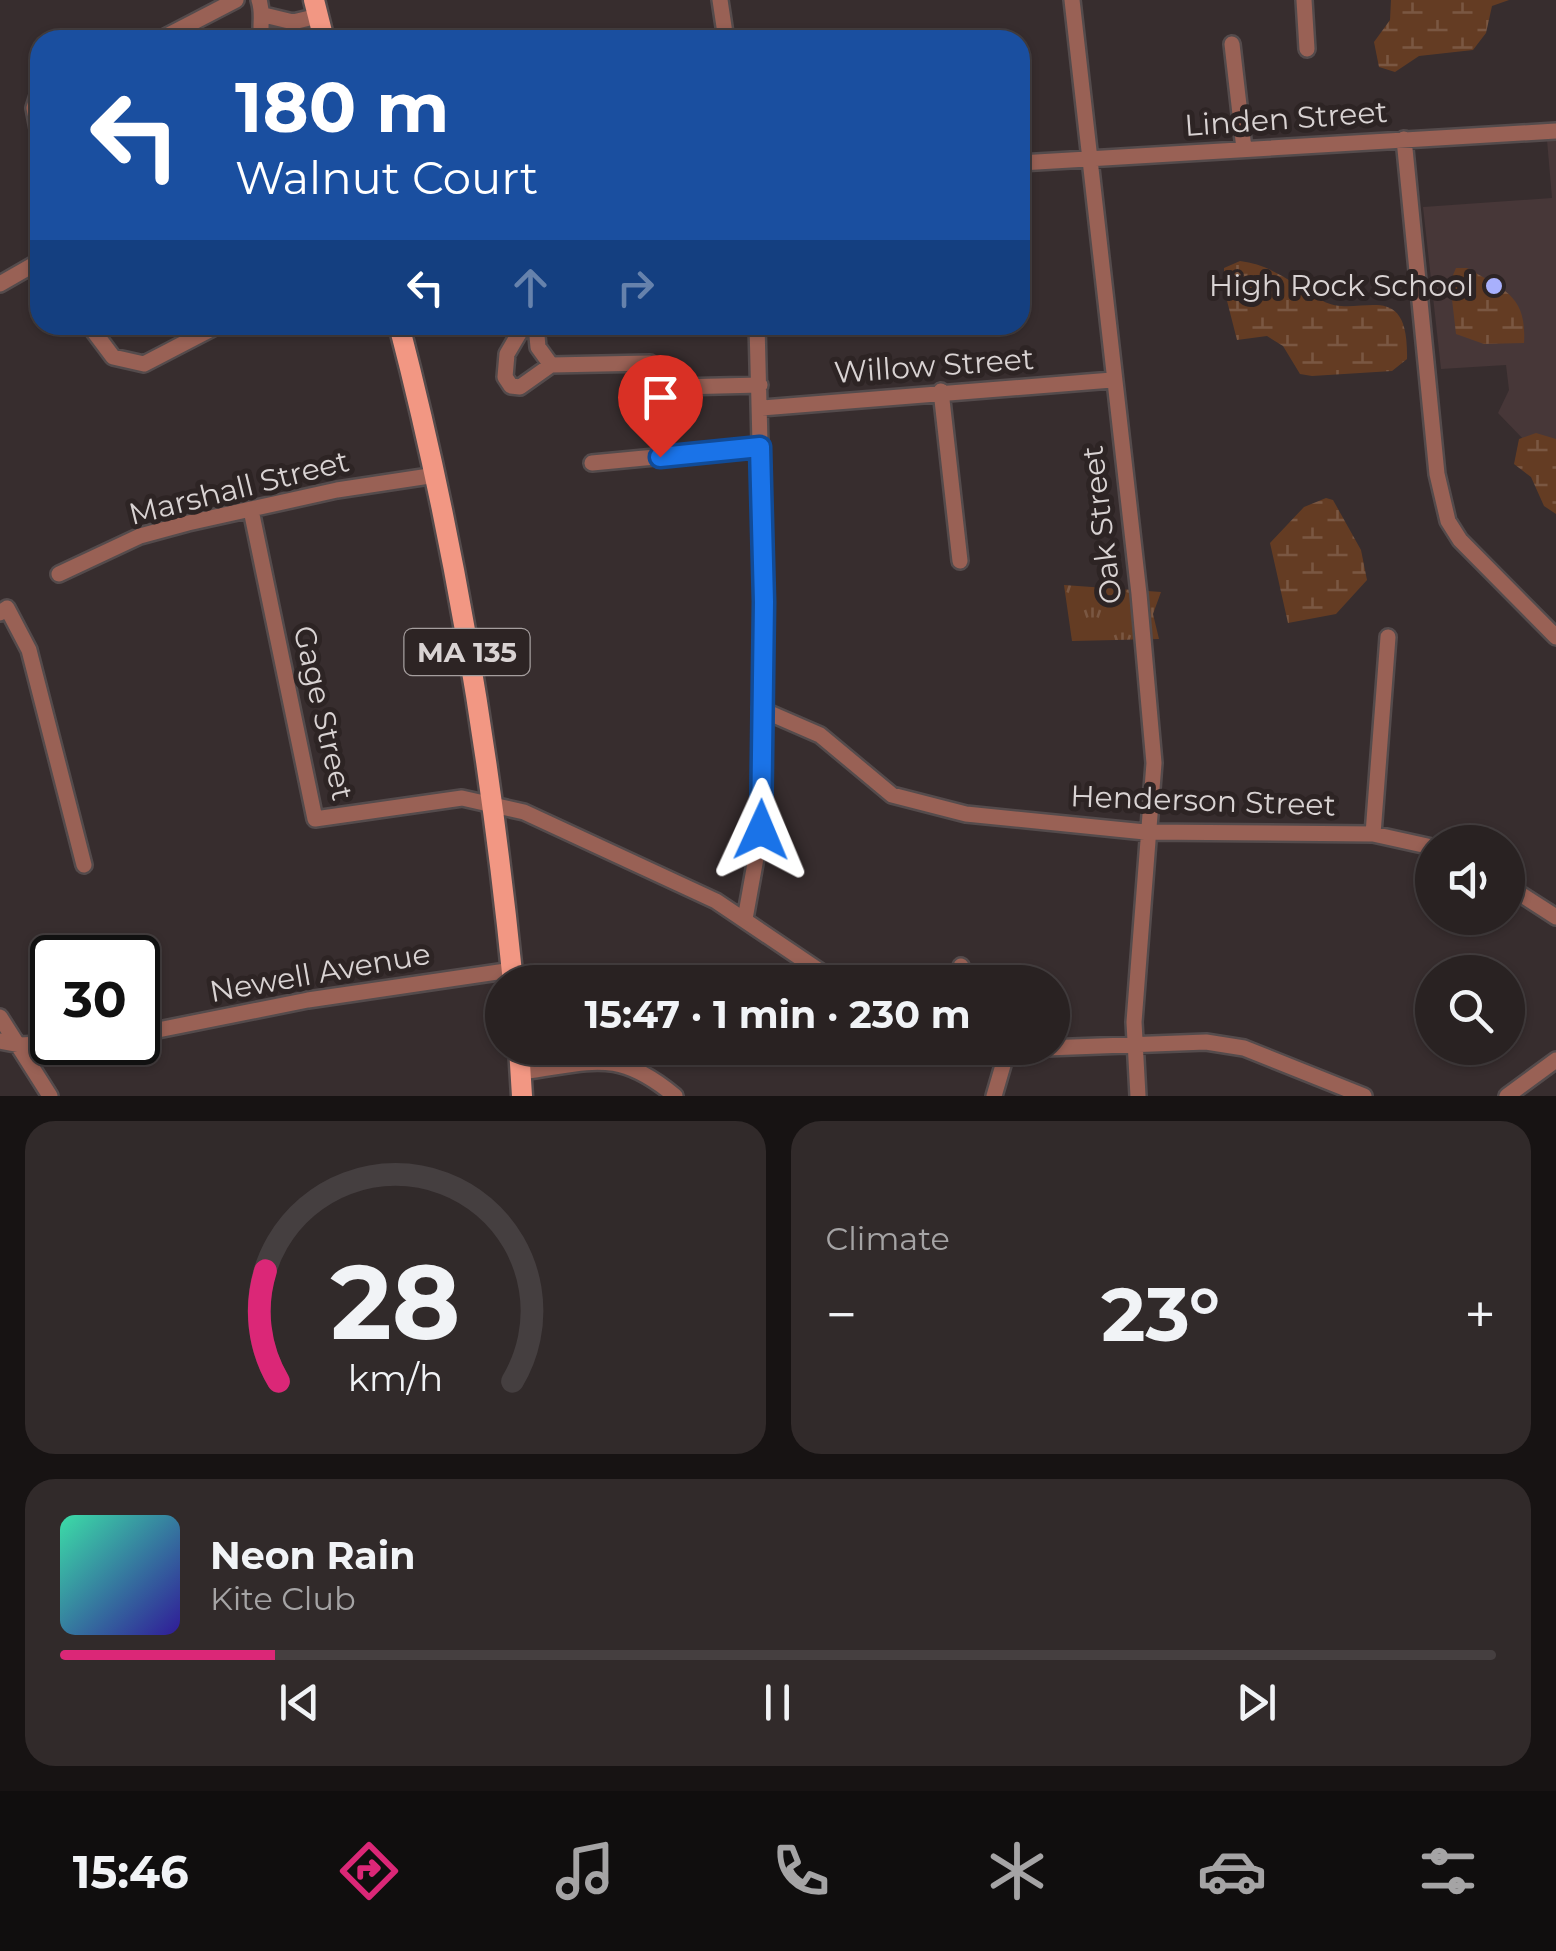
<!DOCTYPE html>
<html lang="en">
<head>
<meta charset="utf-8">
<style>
  body { margin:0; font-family:Montserrat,sans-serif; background:#312a2a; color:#f1f3f6; height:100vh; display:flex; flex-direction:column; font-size:38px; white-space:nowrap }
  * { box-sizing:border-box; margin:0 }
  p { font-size:32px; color:#a5a4a5 }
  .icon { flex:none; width:55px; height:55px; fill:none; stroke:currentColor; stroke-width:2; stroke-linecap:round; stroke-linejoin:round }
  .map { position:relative; height:1096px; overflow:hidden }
  .panel { display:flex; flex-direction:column; gap:25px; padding:25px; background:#171313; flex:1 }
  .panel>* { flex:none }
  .top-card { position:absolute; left:30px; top:30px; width:1000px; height:305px; border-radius:30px; box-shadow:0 2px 8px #0004,0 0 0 2px #453f40; background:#1a4fa0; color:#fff; overflow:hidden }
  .buttons { position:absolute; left:1415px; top:825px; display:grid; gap:20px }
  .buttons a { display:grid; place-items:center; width:110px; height:110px; border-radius:50%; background:#292222; box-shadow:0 2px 8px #0004,0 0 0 2px #453f40; font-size:50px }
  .speed { position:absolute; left:30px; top:935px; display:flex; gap:20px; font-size:50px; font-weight:700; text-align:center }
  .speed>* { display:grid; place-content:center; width:130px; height:130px; border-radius:50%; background:#292222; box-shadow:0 2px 8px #0004,0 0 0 2px #453f40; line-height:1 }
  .speed .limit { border:5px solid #111; border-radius:15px; background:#fff; color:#111 }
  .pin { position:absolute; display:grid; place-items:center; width:85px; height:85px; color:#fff; margin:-102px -42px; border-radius:50% 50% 50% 0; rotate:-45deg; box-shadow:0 0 10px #0007 }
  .pin .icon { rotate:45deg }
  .me { position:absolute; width:110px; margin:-55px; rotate:1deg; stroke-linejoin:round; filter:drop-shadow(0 0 8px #0008) }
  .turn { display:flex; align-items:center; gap:35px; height:210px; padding:0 40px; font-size:45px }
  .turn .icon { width:130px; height:130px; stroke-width:2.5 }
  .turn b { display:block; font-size:70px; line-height:85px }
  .lanes { display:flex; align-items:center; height:95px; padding:0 40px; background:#0003; justify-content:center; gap:50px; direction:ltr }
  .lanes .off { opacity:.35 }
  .big { font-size:75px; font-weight:700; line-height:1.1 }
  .panel .card { flex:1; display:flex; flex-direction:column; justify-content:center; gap:15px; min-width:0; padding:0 35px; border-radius:30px; background:#312a2a }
  .panel .dial { align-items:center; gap:0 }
  .dial svg { height:260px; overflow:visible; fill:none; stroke:#453f40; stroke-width:7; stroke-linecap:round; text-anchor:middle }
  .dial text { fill:#f1f3f6; stroke:none }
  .song { display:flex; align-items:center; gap:30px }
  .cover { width:120px; height:120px; border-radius:15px; background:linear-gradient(135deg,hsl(160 70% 55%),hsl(250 70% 35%)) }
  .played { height:10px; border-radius:5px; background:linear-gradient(90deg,#db2777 15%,#453f40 15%) }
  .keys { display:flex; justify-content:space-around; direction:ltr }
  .heat { display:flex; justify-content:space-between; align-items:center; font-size:55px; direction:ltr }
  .panel .tiles { flex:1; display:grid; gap:25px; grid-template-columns:1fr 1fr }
  .card:last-child { grid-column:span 2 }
  .trip { position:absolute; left:485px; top:965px; width:585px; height:100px; border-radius:50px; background:#292222; box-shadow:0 2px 8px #0004,0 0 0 2px #453f40; font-weight:700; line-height:100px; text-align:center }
  .dock { display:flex; height:160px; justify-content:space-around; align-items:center; background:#100e0e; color:#a5a4a5 }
  .dock .icon { width:70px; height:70px }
  .dock .selected { color:#db2777 }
  .dock b { font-size:45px; color:#f1f3f6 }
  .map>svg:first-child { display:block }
</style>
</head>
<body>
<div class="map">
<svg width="1556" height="1096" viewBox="0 0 1556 1096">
  <defs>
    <pattern id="wetland-marsh" width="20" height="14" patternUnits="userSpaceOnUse" patternTransform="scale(2.5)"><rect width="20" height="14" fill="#643c23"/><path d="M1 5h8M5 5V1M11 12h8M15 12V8" fill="none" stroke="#7a5742"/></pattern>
    <pattern id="park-tufts" width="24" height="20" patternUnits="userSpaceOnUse" patternTransform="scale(2.5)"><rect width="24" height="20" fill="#643c23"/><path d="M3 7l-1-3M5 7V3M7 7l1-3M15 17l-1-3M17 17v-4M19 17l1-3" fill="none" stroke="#7a5742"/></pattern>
  </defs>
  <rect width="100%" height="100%" fill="#372d2e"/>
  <path fill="#473738" d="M1547 140H1556V473L1498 413 1509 390 1506 365 1441 369 1423 207 1552 198Z"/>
  <path fill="url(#wetland-marsh)" d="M1391 0H1509L1492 6 1486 33 1473 50 1419 56 1395 72 1379 67 1374 42 1390 20Z
    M1240 261C1274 265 1295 286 1323 301 1358 320 1409 274 1407 359L1392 371 1312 376 1300 374 1283 346 1267 336 1237 340 1224 289V268Z
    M1456 268H1467C1505 290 1527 296 1524 343L1484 344 1456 334 1450 282Z
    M1536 433 1556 439V514L1544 506 1531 477 1514 464 1519 439Z
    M1326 498 1333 500 1361 550 1367 580 1336 614 1288 623 1270 543 1304 507Z"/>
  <path fill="url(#park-tufts)" d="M1064 585 1161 592 1153 614 1159 639 1072 641Z"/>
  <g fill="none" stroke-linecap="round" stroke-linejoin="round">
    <g stroke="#544b4c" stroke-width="20">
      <path id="minor" d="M259 0C264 15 259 25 262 40
        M720 0 726 40
        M1072 0 1139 594 1154 763 1134 1022 1138 1096
        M1304 0 1307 49
        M264 15 293 22 318 16
        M159 40 236 0
        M1232 44 1244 149
        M40 89 34 108 40 139
        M1404 139 1437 474 1448 521 1460 540 1556 637
        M1020 163 1556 131
        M0 284 40 261
        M89 325 113 357 144 364 219 325
        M524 325 507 354 505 377 511 386 520 387 551 365
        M536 325 538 347 551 365 650 363 679 387 760 385
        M941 391 960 561
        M761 408 1112 380
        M592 463 760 447
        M251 510 315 819 462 798 524 812 716 901 836 982
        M59 574 140 536 188 523 337 490 436 475
        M0 613 7 608 29 650 84 865
        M760 709 820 735 892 795 966 814 1145 832 1373 834 1432 847
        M1373 834 1388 637
        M1508 886 1556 917
        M745 919 761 830 764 602 757 325
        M957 982 961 966
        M0 1017 50 1096
        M138 1034 308 1000 512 970
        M0 1041 20 1045 78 1042
        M1046 1048 1206 1042 1244 1048 1364 1096
        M521 1072C592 1063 616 1047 675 1096
        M994 1096 1008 1048
        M1507 1096 1556 1060"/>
    </g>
    <g stroke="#544b4c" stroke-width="25">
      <path id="major" d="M314 0 324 40
        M399 325C455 540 491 762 513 982
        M519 1048 522 1096"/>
    </g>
    <use href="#minor" stroke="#996155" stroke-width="15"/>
    <use href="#major" stroke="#f29783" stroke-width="20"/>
  </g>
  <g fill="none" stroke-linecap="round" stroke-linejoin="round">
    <g stroke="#114b97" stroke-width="25">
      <path id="route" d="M660 457 760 447 764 602 761 830"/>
    </g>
    <use href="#route" stroke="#1a73e8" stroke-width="18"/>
  </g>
  <circle fill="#a8b0fc" stroke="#2d2424" stroke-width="4" cx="1494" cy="286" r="10"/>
  <g text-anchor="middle" stroke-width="10" stroke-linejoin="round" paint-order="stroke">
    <rect fill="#2d2424" stroke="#a59e9e" stroke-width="2.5" x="404.5" y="629" width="125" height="46" rx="8"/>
    <g font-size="28" font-weight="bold" fill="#d9d3d3">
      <text x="467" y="662">MA 135</text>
    </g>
    <g font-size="30" fill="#d9d3d3" stroke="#2d2424">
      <text transform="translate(1286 119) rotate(-4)" y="10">Linden Street</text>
      <text transform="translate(934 366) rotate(-4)" y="10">Willow Street</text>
      <text transform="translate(239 488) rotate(-14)" y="10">Marshall Street</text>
      <text transform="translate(1102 525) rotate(-97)" y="10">Oak Street</text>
      <text transform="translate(323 713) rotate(77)" y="10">Gage Street</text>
      <text transform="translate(1203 801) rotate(2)" y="10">Henderson Street</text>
      <text transform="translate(320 973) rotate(-10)" y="10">Newell Avenue</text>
    </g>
    <g font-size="30" fill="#d9d3d3" stroke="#2d2424" text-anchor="end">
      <text x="1474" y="296">High Rock School</text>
    </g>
  </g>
</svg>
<div class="buttons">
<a><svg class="icon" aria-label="sound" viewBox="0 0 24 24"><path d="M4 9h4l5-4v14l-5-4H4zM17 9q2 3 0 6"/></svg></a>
<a><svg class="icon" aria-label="search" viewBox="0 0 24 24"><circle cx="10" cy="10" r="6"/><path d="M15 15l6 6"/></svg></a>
</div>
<div class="speed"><div class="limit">30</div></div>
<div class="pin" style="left:660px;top:457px;background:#d93025"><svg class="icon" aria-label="arrive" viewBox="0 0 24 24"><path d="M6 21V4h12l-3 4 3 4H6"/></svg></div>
<svg class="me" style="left:761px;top:830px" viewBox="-20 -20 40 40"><path d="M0-17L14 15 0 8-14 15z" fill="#1a73e8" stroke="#fff" stroke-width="4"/></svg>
<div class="trip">15:47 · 1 min · 230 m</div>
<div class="top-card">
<div class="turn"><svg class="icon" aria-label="left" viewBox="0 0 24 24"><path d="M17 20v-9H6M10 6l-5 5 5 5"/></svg><div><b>180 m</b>Walnut Court</div></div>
<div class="lanes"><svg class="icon" aria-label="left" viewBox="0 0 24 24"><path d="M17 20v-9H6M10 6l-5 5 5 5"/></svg><svg class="icon off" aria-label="ahead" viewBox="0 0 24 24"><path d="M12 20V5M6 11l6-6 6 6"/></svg><svg class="icon off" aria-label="right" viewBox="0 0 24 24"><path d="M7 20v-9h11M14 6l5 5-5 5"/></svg></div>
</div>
</div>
<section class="panel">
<div class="tiles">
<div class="card dial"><svg viewBox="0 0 100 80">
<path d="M14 69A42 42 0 1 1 86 69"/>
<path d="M14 69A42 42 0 0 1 10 35" stroke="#db2777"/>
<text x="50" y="56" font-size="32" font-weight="700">28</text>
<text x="50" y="72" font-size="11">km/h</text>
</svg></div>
<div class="card"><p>Climate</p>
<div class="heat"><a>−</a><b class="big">23°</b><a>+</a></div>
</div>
<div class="card">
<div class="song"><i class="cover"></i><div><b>Neon Rain</b><p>Kite Club</p></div></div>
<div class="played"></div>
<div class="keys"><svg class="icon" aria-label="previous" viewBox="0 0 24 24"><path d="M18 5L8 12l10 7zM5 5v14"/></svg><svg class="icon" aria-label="pause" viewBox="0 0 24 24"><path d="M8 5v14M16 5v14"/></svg><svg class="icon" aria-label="next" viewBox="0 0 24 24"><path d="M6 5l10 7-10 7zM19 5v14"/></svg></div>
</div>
</div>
</section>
<nav class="dock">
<b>15:46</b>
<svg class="icon selected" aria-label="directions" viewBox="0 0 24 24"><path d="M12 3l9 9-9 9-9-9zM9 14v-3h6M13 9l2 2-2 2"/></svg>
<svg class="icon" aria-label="music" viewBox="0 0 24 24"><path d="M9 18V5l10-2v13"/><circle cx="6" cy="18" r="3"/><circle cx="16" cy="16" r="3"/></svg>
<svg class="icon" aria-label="phone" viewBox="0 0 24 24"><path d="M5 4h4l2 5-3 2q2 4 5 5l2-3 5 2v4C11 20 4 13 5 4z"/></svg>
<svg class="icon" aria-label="climate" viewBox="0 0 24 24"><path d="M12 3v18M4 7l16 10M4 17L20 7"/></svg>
<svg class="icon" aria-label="car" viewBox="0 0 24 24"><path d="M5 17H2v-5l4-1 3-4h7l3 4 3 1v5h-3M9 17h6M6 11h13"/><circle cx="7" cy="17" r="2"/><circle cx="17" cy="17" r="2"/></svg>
<svg class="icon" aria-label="filters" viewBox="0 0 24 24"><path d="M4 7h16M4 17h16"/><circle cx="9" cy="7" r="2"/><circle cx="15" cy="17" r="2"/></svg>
</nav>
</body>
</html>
